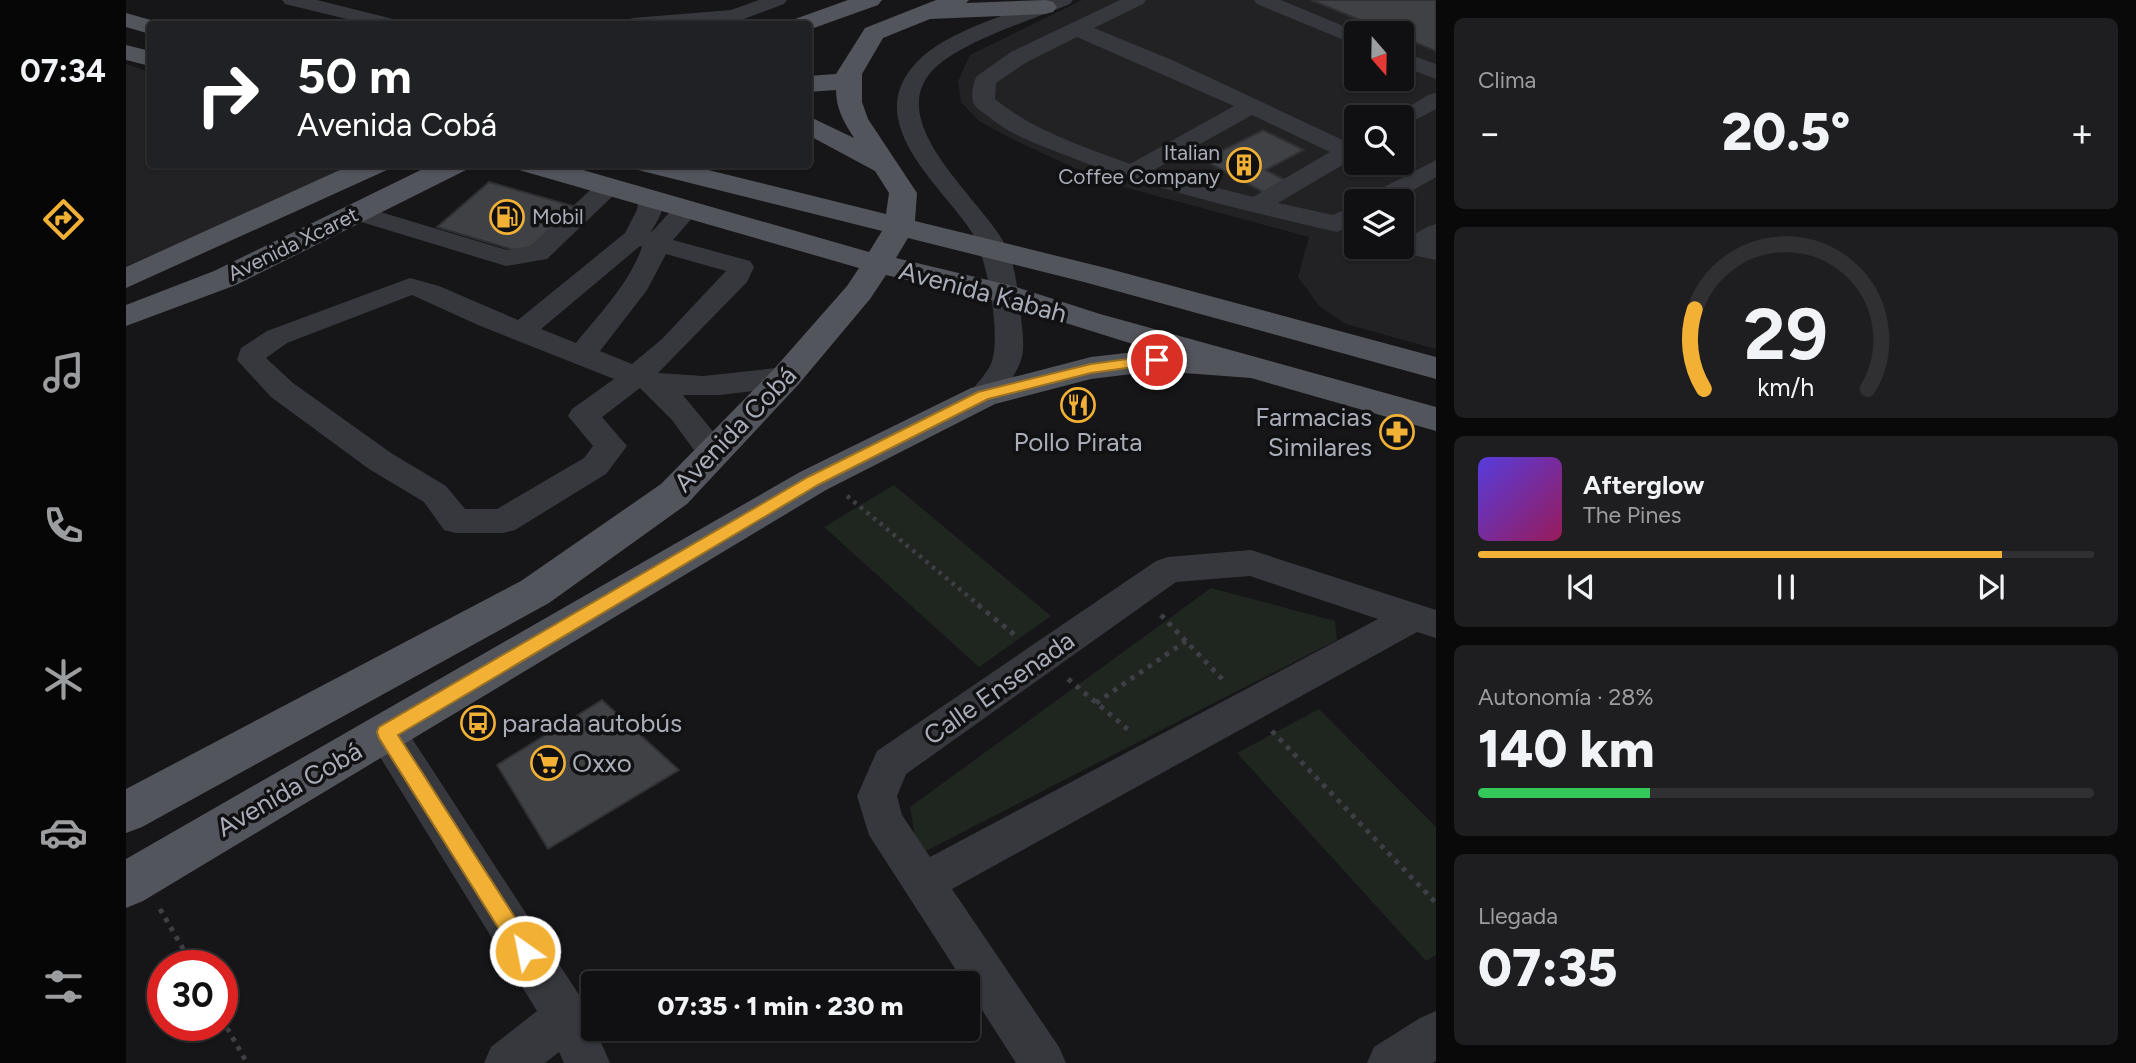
<!DOCTYPE html>
<html lang="es">
<head>
<meta charset="utf-8">
<style>
  body { margin:0; font-family:Figtree,sans-serif; background:#1e1e20; color:#f1f3f6; height:100vh; display:flex; flex-direction:column; font-size:26px; white-space:nowrap }
  * { box-sizing:border-box; margin:0 }
  p { font-size:23px; color:#9c9d9f }
  .icon { flex:none; width:38px; height:38px; fill:none; stroke:currentColor; stroke-width:2; stroke-linecap:round; stroke-linejoin:round }
  .map { position:relative; flex:1; overflow:hidden }
  .side { display:flex; flex-direction:column; gap:18px; padding:18px; background:#09090a; width:700px }
  .side>* { flex:none }
  .top-card { position:absolute; left:21px; top:21px; width:665px; height:147px; border-radius:7px; box-shadow:0 2px 5px #0004,0 0 0 2px #303032; background:#202124; color:#fff; overflow:hidden }
  .needle { width:46px; rotate:160deg }
  .controls { position:absolute; left:1218px; top:21px; display:grid; gap:14px }
  .controls a { display:grid; place-items:center; width:70px; height:70px; border-radius:7px; background:#101012; box-shadow:0 2px 5px #0004,0 0 0 2px #303032; font-size:35px }
  .speed { position:absolute; left:21px; top:950px; display:flex; gap:14px; font-size:35px; font-weight:700; text-align:center }
  .speed>* { display:grid; place-content:center; width:91px; height:91px; border-radius:50%; background:#101012; box-shadow:0 2px 5px #0004,0 0 0 2px #303032; line-height:1 }
  .speed .limit { border:10px solid #d22; background:#fff; color:#111 }
  .pin { position:absolute; display:grid; place-items:center; width:60px; height:60px; color:#fff; margin:-30px; border:4px solid #fff; border-radius:50%; box-shadow:0 2px 7px #0007 }
  .me { position:absolute; width:77px; margin:-38px; rotate:327deg; stroke-linejoin:round; filter:drop-shadow(0 0 5px #0008) }
  .turn { display:flex; align-items:center; gap:24px; height:147px; padding:0 35px; font-size:32px }
  .turn .icon { width:91px; height:91px; stroke-width:2.5 }
  .turn b { display:block; font-size:49px; line-height:60px }
  .big { font-size:52px; font-weight:800; line-height:1.1 }
  .side .card { flex:1; display:flex; flex-direction:column; justify-content:center; gap:10px; min-width:0; padding:0 24px; border-radius:10px; background:#1e1e20 }
  .side .dial { align-items:center; gap:0 }
  .dial svg { height:182px; overflow:visible; fill:none; stroke:#303032; stroke-width:7; stroke-linecap:round; text-anchor:middle }
  .dial text { fill:#f1f3f6; stroke:none }
  .song { display:flex; align-items:center; gap:21px }
  .cover { width:84px; height:84px; border-radius:10px; background:linear-gradient(135deg,hsl(250 70% 55%),hsl(330 70% 35%)) }
  .played { height:7px; border-radius:4px; background:linear-gradient(90deg,#f2b134 85%,#303032 85%) }
  .keys { display:flex; justify-content:space-around; direction:ltr }
  .heat { display:flex; justify-content:space-between; align-items:center; font-size:38px; direction:ltr }
  .charge { height:10px; border-radius:5px; background:linear-gradient(90deg,#34c759 28%,#303032 0) }
  .trip { position:absolute; left:455px; top:971px; width:399px; height:70px; border-radius:7px; background:#101012; box-shadow:0 2px 5px #0004,0 0 0 2px #303032; font-weight:800; line-height:70px; text-align:center }
  main { display:flex; flex:1; min-height:0 }
  .menu { display:flex; flex-direction:column; width:126px; justify-content:space-around; align-items:center; background:#060607; color:#9c9d9f }
  .menu .icon { width:49px; height:49px }
  .menu .active { color:#f2b134 }
  .menu b { font-size:32px; color:#f1f3f6 }
  .map>svg:first-child { display:block }
</style>
</head>
<body>
<main>
<nav class="menu">
<b>07:34</b>
<svg class="icon active" aria-label="directions" viewBox="0 0 24 24"><path d="M12 3l9 9-9 9-9-9zM9 14v-3h6M13 9l2 2-2 2"/></svg>
<svg class="icon" aria-label="music" viewBox="0 0 24 24"><path d="M9 18V5l10-2v13"/><circle cx="6" cy="18" r="3"/><circle cx="16" cy="16" r="3"/></svg>
<svg class="icon" aria-label="phone" viewBox="0 0 24 24"><path d="M5 4h4l2 5-3 2q2 4 5 5l2-3 5 2v4C11 20 4 13 5 4z"/></svg>
<svg class="icon" aria-label="climate" viewBox="0 0 24 24"><path d="M12 3v18M4 7l16 10M4 17L20 7"/></svg>
<svg class="icon" aria-label="car" viewBox="0 0 24 24"><path d="M5 17H2v-5l4-1 3-4h7l3 4 3 1v5h-3M9 17h6M6 11h13"/><circle cx="7" cy="17" r="2"/><circle cx="17" cy="17" r="2"/></svg>
<svg class="icon" aria-label="filters" viewBox="0 0 24 24"><path d="M4 7h16M4 17h16"/><circle cx="9" cy="7" r="2"/><circle cx="15" cy="17" r="2"/></svg>
</nav>
<div class="map">
<svg width="1310" height="1063" viewBox="0 0 1310 1063">
  <rect width="100%" height="100%" fill="#161618"/>
  <path fill="#222225" fill-rule="evenodd" d="M956 0H1310V349L1220 324 1194 307 1172 277 1183 237 979 182 888 140 853 121 835 102 832 81 844 55ZM1230 33H1276V79H1230ZM1230 117H1276V163H1230ZM1230 201H1276V247H1230Z
    M0 64 24 72V164L219 165 207 179 0 266Z"/>
  <path fill="#1e261f" d="M768 485 925 616 853 667 698 527Z
    M1085 588 1209 621 1211 640 792 855 784 807Z
    M1193 709 1310 827V955L1300 961 1111 753Z"/>
  <path fill="#404145" stroke="#303034" stroke-width="2" d="M1185 0H1310V51L1276 37V33H1266Z
    M1137 130 1178 150 1140 170 1161 181 1139 193 1077 160Z
    M363 182 450 207 401 254 311 227Z
    M476 700 553 770 422 849 371 765Z"/>
  <g fill="none" stroke-linecap="round" stroke-linejoin="round">
    <path stroke="#3d3f44" stroke-width="4.5" stroke-dasharray="3.5 5" stroke-linecap="butt" d="M721 496 854 606"/>
    <path stroke="#3d3f44" stroke-width="5" stroke-dasharray="4.5 6" stroke-linecap="butt" d="M852 605 890 636
      M1035 615 1099 682
      M942 679 1005 732
      M970 703 1060 641
      M1146 731 1310 903
      M34 909 67 966
      M96 1019 121 1063"/>
    <path fill="#37383d" fill-rule="evenodd" d="M156 0H191L271 20 274 24H241L159 4Z
      M633 0H661L658 4 604 24H497L500 20 507 18 605 10Z
      M919 0H947L944 4C906 20 833 42 806 71 757 125 859 202 881 248 890 268 892 294 895 316 896 331 900 349 894 363 888 378 877 391 868 403L857 406 846 403 842 396C849 384 862 374 866 361 875 333 861 256 845 231 813 183 735 122 790 63 818 32 881 15 919 0Z
      M994 0H1020L1017 4 968 28 1046 60 1221 142 1230 140V157L1152 203 1207 215 1230 204V223L1211 232C1118 210 1027 190 939 155 913 145 884 135 863 117 858 113 849 108 847 102 845 95 847 82 851 76L885 52ZM951 37 1108 106 1004 164C957 146 908 131 869 99L870 83 901 62ZM1126 115 1204 152 1127 197 1026 171Z
      M1128 0H1155L1234 33H1230V45L1131 4Z
      M1276 52 1310 64V79L1276 66Z
      M1310 93V109L1276 127V117H1266L1302 95Z
      M1310 160V177L1268 201H1238L1241 196Z
      M483 179 492 181 495 186 492 191 421 259 380 266 222 218 218 213 222 208 231 205 381 250 404 246 474 181Z
      M525 191 534 193C543 206 531 221 524 233 539 221 548 198 570 204L574 209 547 240 624 261 628 267 621 282 532 373 577 376 660 367 670 370 675 377 670 384 660 387 594 395H557L598 445 603 453 598 461 587 464 576 461 546 420 514 388 476 417 501 446 480 474 389 530 377 533H330L318 530 298 502 243 469 145 397 111 360 115 348 141 331 284 278 313 286 392 320 499 233 511 210 513 198 516 193ZM514 246 516 247C503 284 474 313 450 343L415 329ZM540 254 600 271 536 339 506 364 474 351 521 290ZM286 295 352 325 488 379 446 409 442 416 467 446 458 458 371 509H339L320 486 265 453 167 383 140 358 161 343Z
      M1310 224V260L1277 253 1273 247H1276L1277 241 1301 227Z
      M1125 550 1310 610V638L1291 632 826 889 933 1047 940 1063H890L842 988V984H839L743 835 731 796 751 751 1030 561 1042 557ZM1124 576 1252 619 804 857 776 815 771 796 780 774 1050 582Z
      M260 716 274 720 457 1001 484 1063H438L433 1052 419 1063H358L365 1047 411 1011 246 744 241 732 246 720Z
      M1310 1011V1061L1306 1063H1241L1248 1047 1294 1018Z"/>
    <path fill="#53555c" fill-rule="evenodd" d="M722 0H756L752 5 685 29 682 30V24H665L669 19Z
      M810 0H843L840 3 919 0 927 2 931 7 927 12 919 14 804 19 757 38 736 74V102L742 119 791 193 789 221 980 268 1310 357V379L958 282 782 238 770 258 887 286 974 314 1310 407V431L1125 378 1031 371 965 379 869 404 700 490 17 901 0 908V859L674 472 845 388 965 357 1026 350 866 300 760 275 744 299 672 385 561 504 423 603 16 827 0 833V789L395 581 535 484 648 369 721 286 733 268 393 170 389 164H436L743 252 756 231 512 170 508 164H558L760 214 763 193 749 171 682 135V116L728 138C718 122 710 109 710 90L682 92V76L710 74 739 28Z
      M0 13 32 22 34 24H24V34L0 27Z
      M0 45 24 51V66L0 60Z
      M227 164H265L261 170 0 288V267Z
      M307 164H344L340 170 110 285 0 326V305L88 271Z"/>
  </g>
  <path fill="#f2b134" stroke="#9d7322" stroke-width="2" d="M1031 355 1038 360 1036 363 965 373 862 399 692 485 272 735 406 944 409 951 406 959 399 962 392 959 253 738 251 732 253 727 682 477 852 392 965 364Z"/>
  <defs>
    <g id="building-ring" transform="scale(1.75)"><circle r="9.5" fill="#111113" stroke="#f2b134" stroke-width="1.5"/><path d="M-4-6H4V6H1V3H-1V6H-4ZM-2.5-4.3h1.7v1.8h-1.7ZM.8-4.3h1.7v1.8H.8ZM-2.5-1h1.7V.8h-1.7ZM.8-1h1.7V.8H.8Z" fill="#f2b134"/></g>
    <g id="fuel-ring" transform="scale(1.75)"><circle r="9.5" fill="#111113" stroke="#f2b134" stroke-width="1.5"/><path d="M-5.5-6h7V0h2V4h1.3V-2.5L3-4.5l.8-.8L6-3V5H2.5V1h-1V6h-7ZM-4.2-4.7v3.2H.2V-4.7Z" fill="#f2b134"/></g>
    <g id="restaurant-ring" transform="scale(1.75)"><circle r="9.5" fill="#111113" stroke="#f2b134" stroke-width="1.5"/><path d="M-5-6h1v4h1v-4h1v4h1v-4h1v5L-1.5 .5V6h-2V.5L-5-1ZM5-6V6H3V1.5H1.5Q1.5-4 5-6Z" fill="#f2b134"/></g>
    <g id="pharmacy-ring" transform="scale(1.75)"><circle r="9.5" fill="#111113" stroke="#f2b134" stroke-width="1.5"/><path d="M-2-6h4v4h4v4h-4v4h-4v-4h-4v-4h4Z" fill="#f2b134"/></g>
    <g id="bus-ring" transform="scale(1.75)"><circle r="9.5" fill="#111113" stroke="#f2b134" stroke-width="1.5"/><path d="M-5-6H5V4H4V6H2V4H-2V6H-4V4H-5ZM-3.5-4V0h7V-4ZM-3.5 1.2v1.5H-2V1.2ZM2 1.2v1.5H3.5V1.2Z" fill="#f2b134"/></g>
    <g id="supermarket-ring" transform="scale(1.75)"><circle r="9.5" fill="#111113" stroke="#f2b134" stroke-width="1.5"/><path d="M-6-5.5h2.5l.6 2H6L4.5 2H-2.5L-4.4-4H-6ZM-1.5 3.2a1.3 1.3 0 1 0 .1 0ZM3 3.2a1.3 1.3 0 1 0 .1 0Z" fill="#f2b134"/></g>
  </defs>
  <g fill-rule="evenodd">
    <use href="#building-ring" x="1118" y="165"/>
    <use href="#fuel-ring" x="381" y="217"/>
    <use href="#restaurant-ring" x="952" y="405"/>
    <use href="#pharmacy-ring" x="1271" y="432"/>
    <use href="#bus-ring" x="352" y="723"/>
    <use href="#supermarket-ring" x="422" y="763"/>
  </g>
  <g text-anchor="middle" stroke-width="7" stroke-linejoin="round" paint-order="stroke">
    <g font-size="21" fill="#a8adb8" stroke="#111113" text-anchor="end">
      <text x="1094" y="160">Italian<tspan x="1094" dy="24">Coffee Company</tspan></text>
      <text x="406" y="224" text-anchor="start">Mobil</text>
    </g>
    <g font-size="21" fill="#a8adb8" stroke="#111113">
      <text transform="translate(167 244) rotate(-26)" y="7">Avenida Xcaret</text>
    </g>
    <g font-size="26" fill="#a8adb8" stroke="#111113">
      <text transform="translate(857 292) rotate(15)" y="9">Avenida Kabah</text>
      <text transform="translate(609 429) rotate(-46)" y="9">Avenida Cobá</text>
      <text transform="translate(873 688) rotate(-35)" y="9">Calle Ensenada</text>
      <text transform="translate(163 789) rotate(-30)" y="9">Avenida Cobá</text>
    </g>
    <g font-size="26" fill="#a8adb8" stroke="#111113" text-anchor="start">
      <text x="1246" y="426" text-anchor="end">Farmacias<tspan x="1246" dy="30">Similares</tspan></text>
      <text x="952" y="451" text-anchor="middle">Pollo Pirata</text>
      <text x="376" y="732">parada autobús</text>
      <text x="446" y="772">Oxxo</text>
    </g>
  </g>
</svg>
<div class="controls">
<a><svg class="needle" viewBox="-14 -14 28 28"><path d="M0-13l5 13h-10z" fill="#e53935"/><path d="M0 13l5-13h-10z" fill="#9c9d9f"/></svg></a>
<a><svg class="icon" aria-label="search" viewBox="0 0 24 24"><circle cx="10" cy="10" r="6"/><path d="M15 15l6 6"/></svg></a>
<a><svg class="icon" aria-label="layers" viewBox="0 0 24 24"><path d="M12 4l9 5-9 5-9-5zM3 14l9 5 9-5"/></svg></a>
</div>
<div class="speed"><div class="limit">30</div></div>
<div class="pin" style="left:1031px;top:360px;background:#d93025"><svg class="icon" aria-label="arrive" viewBox="0 0 24 24"><path d="M6 21V4h12l-3 4 3 4H6"/></svg></div>
<svg class="me" style="left:399px;top:951px" viewBox="-20 -20 40 40"><circle r="17" fill="#f2b134" stroke="#fff" stroke-width="3"/><path d="M0-11L8 9 0 5-8 9z" fill="#fff"/></svg>
<div class="trip">07:35 · 1 min · 230 m</div>
<div class="top-card">
<div class="turn"><svg class="icon" aria-label="right" viewBox="0 0 24 24"><path d="M7 20v-9h11M14 6l5 5-5 5"/></svg><div><b>50 m</b>Avenida Cobá</div></div>
</div>
</div>
<section class="side">
<div class="card"><p>Clima</p>
<div class="heat"><a>−</a><b class="big">20.5°</b><a>+</a></div>
</div>
<div class="card dial"><svg viewBox="0 0 100 80">
<path d="M14 69A42 42 0 1 1 86 69"/>
<path d="M14 69A42 42 0 0 1 10 34" stroke="#f2b134"/>
<text x="50" y="56" font-size="32" font-weight="700">29</text>
<text x="50" y="72" font-size="11">km/h</text>
</svg></div>
<div class="card">
<div class="song"><i class="cover"></i><div><b>Afterglow</b><p>The Pines</p></div></div>
<div class="played"></div>
<div class="keys"><svg class="icon" aria-label="previous" viewBox="0 0 24 24"><path d="M18 5L8 12l10 7zM5 5v14"/></svg><svg class="icon" aria-label="pause" viewBox="0 0 24 24"><path d="M8 5v14M16 5v14"/></svg><svg class="icon" aria-label="next" viewBox="0 0 24 24"><path d="M6 5l10 7-10 7zM19 5v14"/></svg></div>
</div>
<div class="card"><p>Autonomía · 28%</p><b class="big">140 km</b><div class="charge"></div></div>
<div class="card"><p>Llegada</p><b class="big">07:35</b></div>
</section>
</main>
</body>
</html>
